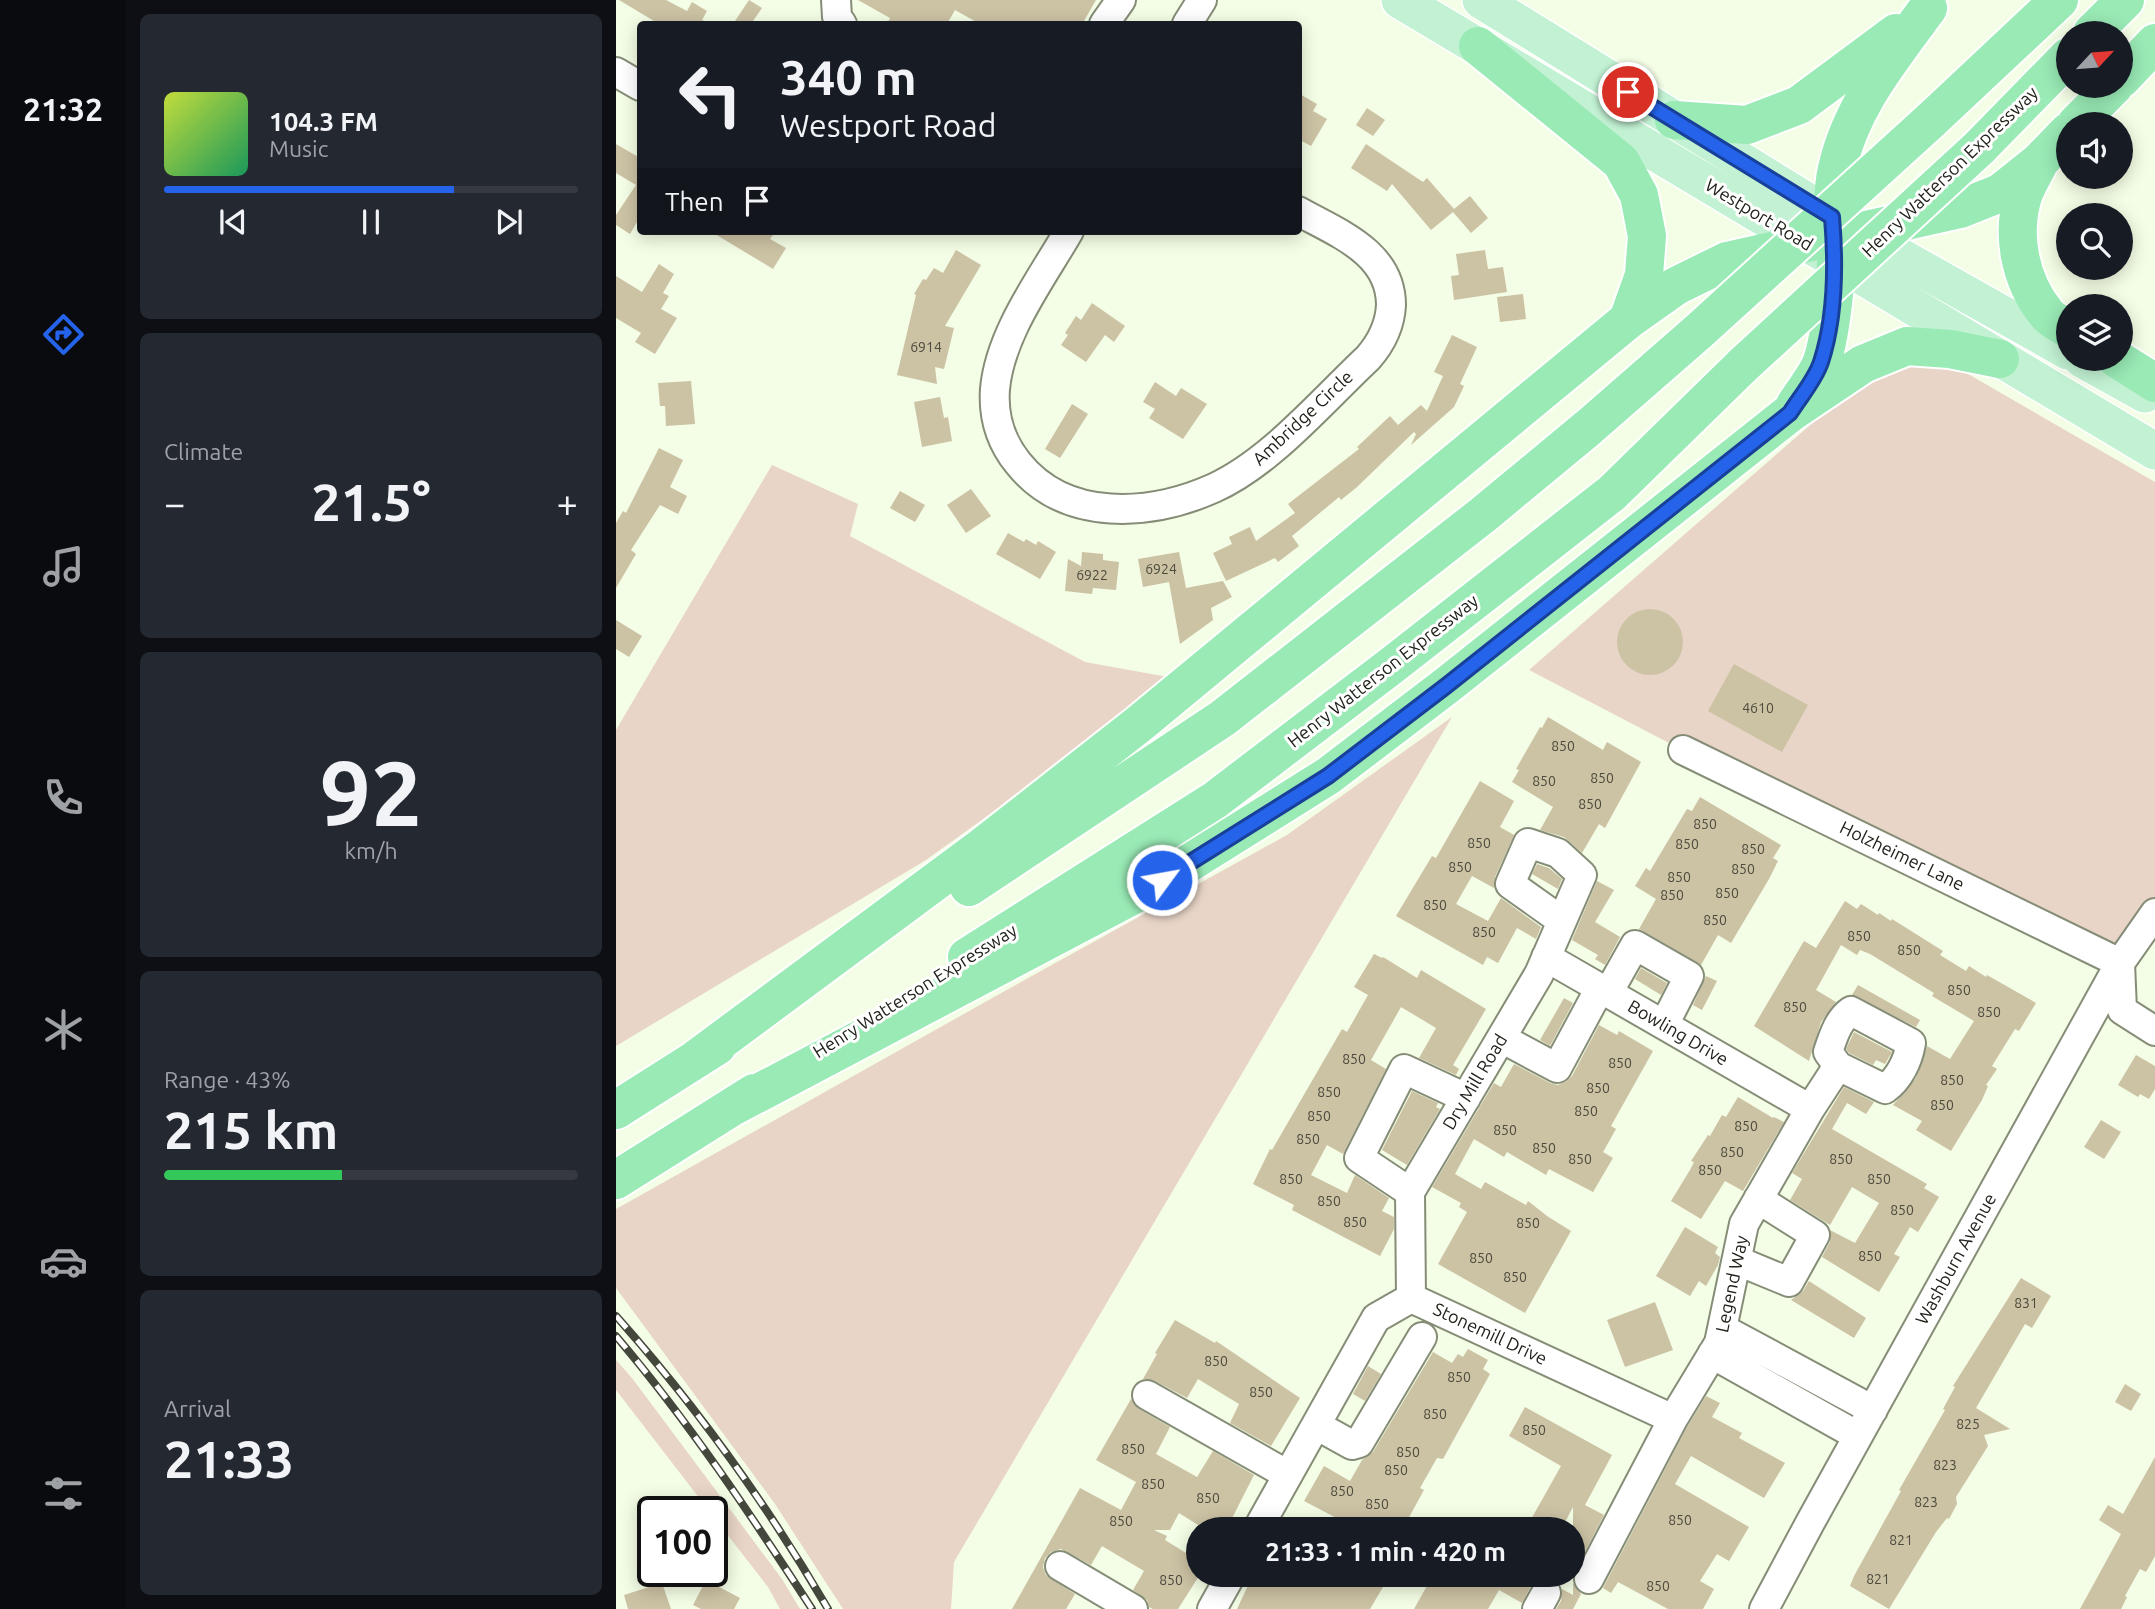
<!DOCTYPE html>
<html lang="en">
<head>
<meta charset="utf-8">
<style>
  body { margin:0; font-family:Ubuntu,sans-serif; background:#242831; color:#f1f3f6; height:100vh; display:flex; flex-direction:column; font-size:26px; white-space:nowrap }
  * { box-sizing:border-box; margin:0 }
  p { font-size:23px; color:#9ea1a6 }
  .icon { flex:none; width:38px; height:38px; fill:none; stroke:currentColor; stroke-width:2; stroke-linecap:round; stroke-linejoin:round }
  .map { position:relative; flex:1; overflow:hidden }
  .side { display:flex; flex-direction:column; gap:14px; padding:14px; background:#0d0f14; width:490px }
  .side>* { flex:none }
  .top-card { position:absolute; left:21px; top:21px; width:665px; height:214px; border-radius:7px; box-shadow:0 4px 18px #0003; background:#171b24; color:#f1f3f6; overflow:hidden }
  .needle { width:46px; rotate:64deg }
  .controls { position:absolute; left:1440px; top:21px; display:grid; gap:14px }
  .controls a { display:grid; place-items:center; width:77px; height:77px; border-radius:50%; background:#171b24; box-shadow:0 4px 18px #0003; font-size:35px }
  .speed { position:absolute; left:21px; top:1496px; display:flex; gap:14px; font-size:35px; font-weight:700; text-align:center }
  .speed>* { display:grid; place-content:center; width:91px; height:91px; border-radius:50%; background:#171b24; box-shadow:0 4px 18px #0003; line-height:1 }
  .speed .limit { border:4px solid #111; border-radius:10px; background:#fff; color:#111 }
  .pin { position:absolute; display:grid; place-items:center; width:60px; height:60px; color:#fff; margin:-30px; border:4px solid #fff; border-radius:50%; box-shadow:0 2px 7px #0007 }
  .me { position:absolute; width:77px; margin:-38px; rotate:58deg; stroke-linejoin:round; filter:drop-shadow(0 0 5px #0008) }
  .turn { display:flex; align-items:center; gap:24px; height:147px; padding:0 28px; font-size:32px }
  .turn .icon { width:91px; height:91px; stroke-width:2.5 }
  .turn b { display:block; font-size:49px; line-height:60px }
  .then { display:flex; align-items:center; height:66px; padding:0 28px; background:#0003; gap:14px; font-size:26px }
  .big { font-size:52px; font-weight:700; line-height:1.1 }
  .side .widget { flex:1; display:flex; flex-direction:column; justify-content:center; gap:10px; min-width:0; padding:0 24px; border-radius:10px; background:#242831 }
  .side .dial { align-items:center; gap:0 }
  .dial b { font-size:91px; line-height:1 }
  .song { display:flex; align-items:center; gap:21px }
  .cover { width:84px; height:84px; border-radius:10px; background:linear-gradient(135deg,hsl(70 70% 55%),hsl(150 70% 35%)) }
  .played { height:7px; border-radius:4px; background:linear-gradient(90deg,#2563eb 70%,#363941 70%) }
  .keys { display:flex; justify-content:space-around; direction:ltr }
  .heat { display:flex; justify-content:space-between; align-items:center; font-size:38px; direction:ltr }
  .charge { height:10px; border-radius:5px; background:linear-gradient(90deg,#34c759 43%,#363941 0) }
  .trip { position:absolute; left:570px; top:1517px; width:399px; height:70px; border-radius:35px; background:#171b24; box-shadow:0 4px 18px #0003; font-weight:700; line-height:70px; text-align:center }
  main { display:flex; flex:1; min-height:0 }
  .tabs { display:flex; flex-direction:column; width:126px; justify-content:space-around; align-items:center; background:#090b0e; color:#9ea1a6 }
  .tabs .icon { width:49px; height:49px }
  .tabs .active { color:#2563eb }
  .tabs b { font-size:32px; color:#f1f3f6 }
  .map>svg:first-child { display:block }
</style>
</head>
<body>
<main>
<nav class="tabs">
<b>21:32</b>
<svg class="icon active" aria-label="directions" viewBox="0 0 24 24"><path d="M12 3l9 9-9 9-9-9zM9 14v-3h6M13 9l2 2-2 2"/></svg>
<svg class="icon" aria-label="music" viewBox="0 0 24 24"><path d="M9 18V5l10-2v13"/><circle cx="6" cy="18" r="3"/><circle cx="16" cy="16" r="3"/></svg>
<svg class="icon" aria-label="phone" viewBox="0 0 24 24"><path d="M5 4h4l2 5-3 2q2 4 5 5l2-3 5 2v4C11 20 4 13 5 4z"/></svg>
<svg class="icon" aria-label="climate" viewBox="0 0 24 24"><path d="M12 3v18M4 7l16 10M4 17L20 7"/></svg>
<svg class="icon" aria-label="car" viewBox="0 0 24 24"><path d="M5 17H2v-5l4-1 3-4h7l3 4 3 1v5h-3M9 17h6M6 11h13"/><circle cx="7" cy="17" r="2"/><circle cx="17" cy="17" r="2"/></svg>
<svg class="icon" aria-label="filters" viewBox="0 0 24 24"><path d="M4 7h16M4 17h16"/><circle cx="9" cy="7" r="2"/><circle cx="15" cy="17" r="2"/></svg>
</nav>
<section class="side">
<div class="widget">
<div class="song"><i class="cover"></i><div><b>104.3 FM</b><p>Music</p></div></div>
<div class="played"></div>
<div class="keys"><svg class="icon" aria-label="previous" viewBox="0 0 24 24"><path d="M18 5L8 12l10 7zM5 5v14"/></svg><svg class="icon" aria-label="pause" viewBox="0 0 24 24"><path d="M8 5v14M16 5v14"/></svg><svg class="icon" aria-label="next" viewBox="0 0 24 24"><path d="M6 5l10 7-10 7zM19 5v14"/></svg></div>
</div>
<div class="widget"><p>Climate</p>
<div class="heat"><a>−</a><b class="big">21.5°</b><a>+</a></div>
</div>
<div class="widget dial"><b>92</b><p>km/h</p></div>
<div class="widget"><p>Range · 43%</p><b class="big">215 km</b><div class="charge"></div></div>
<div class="widget"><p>Arrival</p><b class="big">21:33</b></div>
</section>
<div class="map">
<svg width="1539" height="1609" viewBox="0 0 1539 1609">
  <rect width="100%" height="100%" fill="#f4fde5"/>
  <path fill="#e8d5c7" d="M1297 363 1352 374 1539 482V897L1498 975 913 670 1233 391Z
    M156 465 242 504 234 536 469 662 552 677 395 799 310 860 0 1046V730Z
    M836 717 338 1562 335 1609H227L159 1504 0 1288V1209L387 992 671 835Z
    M0 1360 16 1378 166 1579 184 1609H164L152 1587 96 1515V1512H94L0 1390Z"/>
  <path fill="#ccc2a4" d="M3 0H50L71 11 76 2 91 11 86 20 95 24H43Z
    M133 0 146 8 135 24H117Z
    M242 0H480L468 21H460L458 24H364L339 10 331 24H271L274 18Z
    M682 93 701 104 697 111 711 119 695 146 682 139Z
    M751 108 769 120 757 136 740 125Z
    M0 144 24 158V217L14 234 0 225V215L20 185 0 173Z
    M750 144 807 182 811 178 838 209 854 196 872 218 855 233 837 212 815 230 776 184 771 191 735 168Z
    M94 231H160L154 239 170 248 157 269Z
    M340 250 365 265 329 326 338 328 328 369 319 367 321 384 281 375 300 295 298 294 307 279 310 280 318 268 327 273Z
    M869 250 872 269 887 267 891 292 838 300 835 276 843 275 840 254Z
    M43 264 58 274 47 293 53 296 45 309 61 318 39 354 19 342 25 333 0 318V276L26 292Z
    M907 294 910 319 884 322 881 297Z
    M476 303 509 326 498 342 489 335 470 362 445 345 452 335 449 333 460 316 465 320Z
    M836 335 861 347 844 384 848 386 838 407 795 445 800 434 798 432 741 487 725 500 723 497 676 536 683 546 662 562 659 558 610 581 597 553 616 544 613 537 634 527 640 541 679 513 672 504 743 449 741 447 774 416 782 425 805 405 811 411 827 376 818 372Z
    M75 381 79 424 50 426 49 406H44L42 383Z
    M539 382 560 396 565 388 591 404 567 439 533 418 539 409 527 402Z
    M324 397 328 418 332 417 336 441 306 447 298 402Z
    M456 404 472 414 444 458 429 449Z
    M43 448 67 460 54 487 71 496 62 514 44 505 15 550 20 554 0 588V523L7 511 10 513Z
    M355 489 375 516 350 533 331 505Z
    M284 491 309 505 299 522 274 508Z
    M392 533 408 542 410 539 420 545 422 541 440 552 424 579 380 554Z
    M466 552 487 554V560L503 562 500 590 477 588 476 594 449 591 452 559 465 566Z
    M563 552 570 588 607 581 616 597 595 608 597 620 564 644 553 582 527 587 522 559Z
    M1001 642a33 33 0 1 1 66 0a33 33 0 1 1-66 0Z
    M0 620 26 636 13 657 0 649Z
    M1118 664 1192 705 1166 752 1092 711Z
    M932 717 987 750 991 742 1025 762 989 828 983 824 966 853 948 837 924 830 937 807 896 782 903 770 900 769 924 727 926 728Z
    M864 781 898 801 884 827 898 835 879 877 878 888 856 876 840 904 872 921 885 898 925 927 920 939 901 928 882 963 871 957 867 965 780 916 816 856 820 858Z
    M1084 797 1165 845 1157 858 1162 861 1153 879 1115 943 1102 935 1085 965 1023 929 1040 899 1019 886 1030 868 1034 871 1071 809 1076 811Z
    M921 864 933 868 946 879 942 889 916 874Z
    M981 881 998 890 979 922 1004 937 989 965 979 959 982 955 956 940Z
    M1229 901 1241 909 1245 904 1262 915 1263 913 1275 921 1276 919 1327 951 1324 955 1350 971 1353 966 1370 977 1371 975 1420 1003 1403 1031 1399 1029 1376 1066 1381 1069 1370 1085 1372 1086 1366 1100 1335 1151 1300 1130 1306 1121 1277 1105 1300 1078 1311 1046 1334 1059 1358 1021 1316 996 1318 993 1254 954 1244 950 1241 955 1225 945 1200 990 1220 1002 1205 1022 1193 1061 1138 1026 1188 941 1200 948Z
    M758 954 766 958 767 957 801 978 805 970 870 1009 837 1065 843 1069 840 1075 803 1058 820 1028 785 1007 755 1060 770 1069 727 1154 711 1145 695 1175 731 1193 739 1175 773 1198 766 1211 778 1217V1229L764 1256 676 1210 678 1205 637 1184 654 1149 656 1150 726 1029 731 1032 752 995 738 987Z
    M1025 968 1051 983 1045 995 1019 979Z
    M1090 976 1101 981 1086 1010 1077 1005Z
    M1242 985 1304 1020 1300 1027 1236 995Z
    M948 998 957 1003 934 1046 924 1040Z
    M983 1025 1001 1035 1003 1031 1037 1051 995 1126 1000 1129 987 1152 997 1158 977 1192 933 1169 930 1175 891 1152 888 1157 858 1139 839 1174 865 1189 869 1182 910 1205 912 1201 931 1216 955 1231 909 1313 822 1264 851 1212 843 1207 845 1203 816 1187 878 1083 885 1087 898 1064 934 1083 942 1085 949 1082 956 1076Z
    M1238 1032 1276 1052 1269 1064 1260 1060 1257 1065 1233 1053 1230 1049Z
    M1520 1055 1539 1066V1089L1533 1099 1524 1094 1522 1097 1502 1085Z
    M1228 1087 1258 1102 1250 1114 1231 1103 1216 1129 1311 1184 1308 1188 1323 1197 1302 1232 1294 1227 1278 1254 1284 1257 1263 1292 1206 1257 1214 1242V1230L1239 1243 1263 1203 1236 1187 1214 1225 1174 1200 1186 1179 1176 1173Z
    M796 1091 822 1103 820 1107 824 1109 791 1165 766 1150Z
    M1122 1097 1157 1118 1158 1117 1168 1122 1127 1191 1109 1181 1085 1219 1055 1201 1074 1170 1078 1162 1075 1161 1092 1135 1094 1136 1106 1115 1110 1117Z
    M1485 1120 1505 1132 1488 1159 1468 1147Z
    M1069 1227 1102 1247 1099 1253 1104 1257 1102 1265 1090 1286 1083 1281 1074 1296 1040 1276Z
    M1405 1278 1435 1296 1416 1328 1409 1324 1360 1408 1394 1429 1368 1435 1372 1446 1340 1497 1341 1504 1333 1519 1331 1518 1320 1532 1273 1609 1234 1586 1238 1576 1285 1491 1283 1490 1329 1410 1327 1409 1339 1387 1337 1386Z
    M1193 1281 1250 1318 1238 1338 1175 1300 1187 1291Z
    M1039 1302 1057 1350 1009 1367 991 1320Z
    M559 1320 599 1343 600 1341 684 1398 655 1446 614 1423 623 1404 582 1379 571 1398 539 1381 527 1379 541 1354 539 1353Z
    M852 1349 872 1360 867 1369 874 1374 827 1459 821 1458 804 1488 808 1490 786 1530H723L728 1522 688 1501 708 1466 734 1481 746 1460 757 1452 817 1352 836 1363 842 1354 847 1357Z
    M752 1366 765 1374 749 1401 737 1394Z
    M1509 1384 1525 1394 1515 1411 1499 1402Z
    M1090 1396 1104 1403 1096 1417 1126 1433 1123 1438 1169 1463 1148 1498 1075 1456 1059 1484 1133 1527 1113 1561 1101 1554 1084 1581 1098 1589 1087 1609H1052L1002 1582 995 1593 987 1588 1071 1427Z
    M515 1399 523 1409 554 1427 540 1454 581 1477 597 1451 638 1475 610 1530H590L563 1513 554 1530H538L551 1536 549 1540 583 1561V1576L562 1609H537L533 1607 531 1600 517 1590 528 1571 486 1546 475 1565 445 1549 435 1552 429 1558 427 1567 430 1575 459 1594 450 1609H396L464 1488 505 1510 520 1482 480 1460Z
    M909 1407 996 1455 969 1505 988 1515 957 1575V1507L945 1530H909L945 1466 893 1436Z
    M1539 1457V1556L1530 1572 1524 1569 1509 1596 1511 1597 1505 1609H1464L1505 1534 1483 1520 1492 1505 1507 1514Z
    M637 1575H749L767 1587 754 1609H621Z
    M817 1575H919L924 1578 916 1584 906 1603 883 1590 872 1609H798Z
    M90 1580 124 1598 118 1609H85L77 1605Z
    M46 1583 55 1609H12L8 1595Z
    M957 1583 965 1594 957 1609H940L945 1601 946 1589 957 1595Z"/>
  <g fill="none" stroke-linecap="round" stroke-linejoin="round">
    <g stroke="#858d77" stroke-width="32">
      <path id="minor" d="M220 0 221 17 226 24
        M488 24 505 0
        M571 24 586 0
        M0 72 24 86
        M453 231C426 278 384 333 379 389 377 416 385 442 402 463 450 523 535 516 598 488 655 462 706 401 752 358 766 342 774 326 775 305 775 252 721 233 682 211
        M1067 750 1504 963 1506 1010 1539 1031
        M930 957 1194 1109
        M992 993 1019 945 1073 976 1048 1025
        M885 1038 941 1068 984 988
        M794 1192 743 1158 788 1069 850 1098
        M1122 1261 1173 1282 1199 1235 1142 1199
        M795 1298 794 1192 923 974 966 875 942 853 912 843 894 884 946 921
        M795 1298 1057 1419
        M1107 1329 1257 1410
        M1096 1354 1242 1436
        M531 1395 672 1475
        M700 1425 736 1445 743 1443 806 1337
        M641 1530 760 1318 795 1298
        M444 1566 517 1609
        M973 1579 1057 1419 1103 1343 1128 1224 1194 1109 1222 1066 1212 1052C1217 1037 1222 1020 1235 1011L1295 1043C1292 1061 1283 1079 1269 1089L1222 1066
        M596 1609 615 1575
        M921 1609 930 1593
        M1148 1609 1195 1521 1504 963 1539 913"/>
    </g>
    <g stroke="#fff" stroke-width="40">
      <path id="major" d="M784 0 1539 451
        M865 0 1242 233 1452 351
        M1466 359 1529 394"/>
    </g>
    <g stroke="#fff" stroke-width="42">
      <path id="highway" d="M1476 33 1509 0
        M862 46 1005 162 1023 195 1031 236 1028 275 1012 320
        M1505 79 1539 43
        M1058 120 1131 125 1183 105 1280 33
        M1314 121 1443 0
        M1460 124 1498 86
        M1363 148 1452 57
        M1424 161C1419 172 1411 184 1407 196 1395 235 1404 281 1430 313 1435 320 1445 324 1452 329
        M1501 359 1539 383
        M1179 405C1187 392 1199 378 1205 364 1214 340 1220 285 1220 259 1219 229 1214 198 1221 169 1235 106 1275 59 1312 8
        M353 887 607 718 868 514 973 427 1083 331
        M351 957 599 800 775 666 996 493 1127 365
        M80 1059 366 847 523 724 1012 320 1060 286 1111 261 1344 209 1384 193 1424 161 1452 132
        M116 1107 546 880 712 776 830 686 1174 413 1247 364 1291 346 1334 349 1384 359
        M0 1110 101 1046
        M0 1180 138 1093"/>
    </g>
    <use href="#minor" stroke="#fff" stroke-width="28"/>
    <use href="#major" stroke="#c2f2d3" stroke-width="37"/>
    <use href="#highway" stroke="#99eab5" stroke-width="38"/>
    <g stroke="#44473c" stroke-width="8">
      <path id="rail" d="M0 1316C80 1406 152 1506 212 1609
        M0 1336C73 1422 135 1515 196 1609"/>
    </g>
    <use href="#rail" stroke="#fff" stroke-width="5" stroke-dasharray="16" stroke-linecap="butt"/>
    <g stroke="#fff" stroke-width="42" stroke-linecap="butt">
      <path id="highway-bridge" d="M1083 331 1314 121
        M1127 365 1363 148"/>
    </g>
    <use href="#highway-bridge" stroke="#99eab5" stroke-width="38"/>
  </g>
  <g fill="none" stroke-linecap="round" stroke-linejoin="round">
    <g stroke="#184099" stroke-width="18">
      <path id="route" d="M546 880 712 776 830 686 1174 413C1184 397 1199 380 1205 362 1220 316 1220 265 1216 217L1012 92"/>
    </g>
    <use href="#route" stroke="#2563eb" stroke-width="12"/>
  </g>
  <g text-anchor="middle" stroke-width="6" stroke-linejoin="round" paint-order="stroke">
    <g font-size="14" fill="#4c4b3d">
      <text x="310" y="352">6914</text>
      <text x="545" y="574">6924</text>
      <text x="476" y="580">6922</text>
      <text x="1142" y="713">4610</text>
      <text x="947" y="751">850</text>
      <text x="986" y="783">850</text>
      <text x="928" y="786">850</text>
      <text x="974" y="809">850</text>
      <text x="1089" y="829">850</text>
      <text x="863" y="848">850</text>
      <text x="1071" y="849">850</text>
      <text x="1137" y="854">850</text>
      <text x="844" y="872">850</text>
      <text x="1127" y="874">850</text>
      <text x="1063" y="882">850</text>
      <text x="1111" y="898">850</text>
      <text x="1056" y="900">850</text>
      <text x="819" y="910">850</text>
      <text x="1099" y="925">850</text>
      <text x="868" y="937">850</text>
      <text x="1243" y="941">850</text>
      <text x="1293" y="955">850</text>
      <text x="1343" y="995">850</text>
      <text x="1179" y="1012">850</text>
      <text x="1373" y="1017">850</text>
      <text x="738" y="1064">850</text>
      <text x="1004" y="1068">850</text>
      <text x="1336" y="1085">850</text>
      <text x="982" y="1093">850</text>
      <text x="713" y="1097">850</text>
      <text x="1326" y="1110">850</text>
      <text x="970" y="1116">850</text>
      <text x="703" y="1121">850</text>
      <text x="1130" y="1131">850</text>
      <text x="889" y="1135">850</text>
      <text x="692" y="1144">850</text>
      <text x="928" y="1153">850</text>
      <text x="1116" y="1157">850</text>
      <text x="964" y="1164">850</text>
      <text x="1225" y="1164">850</text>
      <text x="1094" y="1175">850</text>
      <text x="675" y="1184">850</text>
      <text x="1263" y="1184">850</text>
      <text x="713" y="1206">850</text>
      <text x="1286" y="1215">850</text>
      <text x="739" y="1227">850</text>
      <text x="912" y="1228">850</text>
      <text x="1254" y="1261">850</text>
      <text x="865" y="1263">850</text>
      <text x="899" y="1282">850</text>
      <text x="1410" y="1308">831</text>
      <text x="600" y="1366">850</text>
      <text x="843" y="1382">850</text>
      <text x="645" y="1397">850</text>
      <text x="819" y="1419">850</text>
      <text x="1352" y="1429">825</text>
      <text x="918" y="1435">850</text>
      <text x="517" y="1454">850</text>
      <text x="792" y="1457">850</text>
      <text x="1329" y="1470">823</text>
      <text x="780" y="1475">850</text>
      <text x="537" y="1489">850</text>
      <text x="726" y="1496">850</text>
      <text x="592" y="1503">850</text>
      <text x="1310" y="1507">823</text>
      <text x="761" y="1509">850</text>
      <text x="1064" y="1525">850</text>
      <text x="505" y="1526">850</text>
      <text x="1285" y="1545">821</text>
      <text x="1262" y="1584">821</text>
      <text x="555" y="1585">850</text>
      <text x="1042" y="1591">850</text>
    </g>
    <g font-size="18" fill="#21231b" stroke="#fff">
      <text transform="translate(1334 172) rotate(-44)" y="6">Henry Watterson Expressway</text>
      <text transform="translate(1143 215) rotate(31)" y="6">Westport Road</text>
      <text transform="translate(687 418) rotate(-43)" y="6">Ambridge Circle</text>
      <text transform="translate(767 671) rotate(-38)" y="6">Henry Watterson Expressway</text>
      <text transform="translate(1286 856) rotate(26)" y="6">Holzheimer Lane</text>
      <text transform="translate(299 991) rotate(-32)" y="6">Henry Watterson Expressway</text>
      <text transform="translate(1062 1033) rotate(30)" y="6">Bowling Drive</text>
      <text transform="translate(859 1082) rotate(-59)" y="6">Dry Mill Road</text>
      <text transform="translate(1340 1259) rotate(-61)" y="6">Washburn Avenue</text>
      <text transform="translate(1116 1284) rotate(-78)" y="6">Legend Way</text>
      <text transform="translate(874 1334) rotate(25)" y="6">Stonemill Drive</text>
    </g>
  </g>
</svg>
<div class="controls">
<a><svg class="needle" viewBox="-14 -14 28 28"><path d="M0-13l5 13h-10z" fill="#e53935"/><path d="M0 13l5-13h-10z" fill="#9ea1a6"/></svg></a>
<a><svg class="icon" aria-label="sound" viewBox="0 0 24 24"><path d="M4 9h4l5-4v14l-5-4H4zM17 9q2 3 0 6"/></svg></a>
<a><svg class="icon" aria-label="search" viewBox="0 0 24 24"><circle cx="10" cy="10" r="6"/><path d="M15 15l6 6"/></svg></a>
<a><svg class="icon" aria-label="layers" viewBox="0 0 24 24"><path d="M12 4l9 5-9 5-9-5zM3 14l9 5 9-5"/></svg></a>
</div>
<div class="speed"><div class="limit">100</div></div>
<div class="pin" style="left:1012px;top:92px;background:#d93025"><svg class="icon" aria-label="arrive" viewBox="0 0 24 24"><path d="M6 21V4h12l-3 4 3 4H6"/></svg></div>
<svg class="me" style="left:546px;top:880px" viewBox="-20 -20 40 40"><circle r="17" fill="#2563eb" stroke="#fff" stroke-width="3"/><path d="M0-11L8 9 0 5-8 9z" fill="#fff"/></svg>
<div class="trip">21:33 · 1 min · 420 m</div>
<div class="top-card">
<div class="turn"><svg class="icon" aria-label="left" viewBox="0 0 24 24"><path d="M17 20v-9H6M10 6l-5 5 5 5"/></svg><div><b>340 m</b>Westport Road</div></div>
<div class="then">Then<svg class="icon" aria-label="arrive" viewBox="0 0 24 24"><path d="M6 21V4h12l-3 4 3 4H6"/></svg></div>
</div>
</div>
</main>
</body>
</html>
